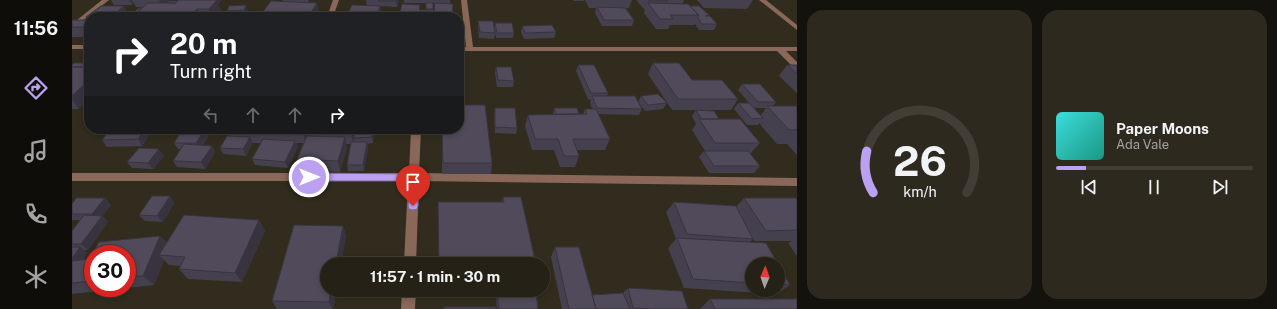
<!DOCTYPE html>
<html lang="en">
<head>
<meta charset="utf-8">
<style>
  body { margin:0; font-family:"Public Sans",sans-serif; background:#2d291f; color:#f1f3f6; height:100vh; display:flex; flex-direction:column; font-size:15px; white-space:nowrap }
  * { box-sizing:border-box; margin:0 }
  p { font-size:13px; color:#a3a3a1 }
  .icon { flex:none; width:22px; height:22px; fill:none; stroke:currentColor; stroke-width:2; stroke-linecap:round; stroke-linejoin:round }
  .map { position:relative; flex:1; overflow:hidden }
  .drawer { display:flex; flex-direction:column; gap:10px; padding:10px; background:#14120c; width:480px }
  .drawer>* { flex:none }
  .top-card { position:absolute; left:12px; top:12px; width:380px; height:122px; border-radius:16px; box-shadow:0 2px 6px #0003,0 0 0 1px #423e35; background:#202124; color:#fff; overflow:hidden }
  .needle { width:26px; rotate:2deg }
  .fabs { position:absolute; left:673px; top:257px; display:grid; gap:8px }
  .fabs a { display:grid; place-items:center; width:40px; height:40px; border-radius:50%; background:#252116; box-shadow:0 2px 6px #0003,0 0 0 1px #423e35; font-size:20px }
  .speed { position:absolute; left:12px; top:245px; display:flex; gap:8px; font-size:20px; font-weight:700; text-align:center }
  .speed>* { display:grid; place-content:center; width:52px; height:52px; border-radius:50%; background:#252116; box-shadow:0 2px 6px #0003,0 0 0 1px #423e35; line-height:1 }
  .speed .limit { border:6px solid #d22; background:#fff; color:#111 }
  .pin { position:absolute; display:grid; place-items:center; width:34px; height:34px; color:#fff; margin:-41px -17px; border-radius:50% 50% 50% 0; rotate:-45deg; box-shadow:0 0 4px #0007 }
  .pin .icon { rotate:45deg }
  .me { position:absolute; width:44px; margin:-22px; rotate:90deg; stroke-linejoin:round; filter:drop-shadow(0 0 3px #0008) }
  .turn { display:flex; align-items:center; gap:14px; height:84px; padding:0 20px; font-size:18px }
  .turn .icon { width:52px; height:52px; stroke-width:2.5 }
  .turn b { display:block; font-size:28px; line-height:34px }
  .lanes { display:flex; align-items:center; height:38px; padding:0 20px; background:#0003; justify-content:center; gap:20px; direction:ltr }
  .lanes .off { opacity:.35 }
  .drawer .widget { flex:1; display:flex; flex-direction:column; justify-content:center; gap:6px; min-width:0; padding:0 14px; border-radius:16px; background:#2d291f }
  .drawer .dial { align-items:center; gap:0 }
  .dial svg { height:104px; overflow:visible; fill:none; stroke:#423e35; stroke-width:7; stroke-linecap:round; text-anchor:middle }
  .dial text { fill:#f1f3f6; stroke:none }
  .song { display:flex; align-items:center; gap:12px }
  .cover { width:48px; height:48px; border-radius:6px; background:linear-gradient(135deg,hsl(180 70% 55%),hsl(170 70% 35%)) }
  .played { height:4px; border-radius:2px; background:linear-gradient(90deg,#bca0f2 15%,#423e35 15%) }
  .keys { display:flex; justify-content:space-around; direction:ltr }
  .drawer .tiles { flex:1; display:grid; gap:10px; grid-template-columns:repeat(2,1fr) }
  .trip { position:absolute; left:248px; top:257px; width:230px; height:40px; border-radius:20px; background:#252116; box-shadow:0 2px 6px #0003,0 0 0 1px #423e35; font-weight:700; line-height:40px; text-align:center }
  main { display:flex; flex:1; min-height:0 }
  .tab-bar { display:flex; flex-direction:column; width:72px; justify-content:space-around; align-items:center; background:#0f0d09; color:#a3a3a1 }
  .tab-bar .icon { width:28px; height:28px }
  .tab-bar .selected { color:#bca0f2 }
  .tab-bar b { font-size:18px; color:#f1f3f6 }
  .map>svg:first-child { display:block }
</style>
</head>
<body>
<main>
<nav class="tab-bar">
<b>11:56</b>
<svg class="icon selected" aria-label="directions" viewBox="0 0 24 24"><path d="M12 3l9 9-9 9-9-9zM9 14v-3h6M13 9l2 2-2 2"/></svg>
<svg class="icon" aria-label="music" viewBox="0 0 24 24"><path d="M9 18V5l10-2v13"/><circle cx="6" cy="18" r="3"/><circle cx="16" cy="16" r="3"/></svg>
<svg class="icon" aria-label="phone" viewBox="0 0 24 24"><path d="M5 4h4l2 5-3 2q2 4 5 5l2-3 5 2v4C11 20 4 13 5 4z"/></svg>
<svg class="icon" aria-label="climate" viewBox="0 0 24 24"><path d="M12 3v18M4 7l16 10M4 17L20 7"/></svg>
</nav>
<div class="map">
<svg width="725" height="309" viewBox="0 0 725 309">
  <rect width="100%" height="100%" fill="#312c1d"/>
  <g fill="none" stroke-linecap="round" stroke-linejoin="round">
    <path fill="#8a6859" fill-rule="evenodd" d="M30 0H37L0 29V24Z
      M261 0H267L261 17H255Z
      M389 0H395L401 47H725V51H714L725 62V68H722L705 51H387V47H394Z
      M687 0H694L725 25V30Z
      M0 45H17V49H0Z
      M339 129H349L347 173 725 178V186L347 181 344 264H332L336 181H0V173H337Z
      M330 290H344L343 309H329Z"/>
  </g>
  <path fill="#45404d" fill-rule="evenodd" d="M39 0H98V1L146 5 149 10 143 17H17V37H0V20H16L14 17 29 6 55 12 52 14H59L71 7H64L62 3 60 5H42Z
    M211 0H237L236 2 247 12 211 2Z
    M294 0H327L325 7 308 6 309 12 307 17H275V15L307 6V4L306 6H295Z
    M332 0H378V3H361V15H355V17H327L348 5V10H354V3H332Z
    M501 0H512V1H501Z
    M513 0H560L557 8H554L562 20 560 26H530L523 13 524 8H517Z
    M564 0H612L611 3 595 4 618 6 636 16 645 24 642 30H627L623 24 622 25H598L596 29H584L572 13 573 10Z
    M625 0H681L675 9 632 8Z
    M157 6 176 11 174 16 157 17 155 11Z
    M406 21 422 28 423 23 442 33 441 38H424L423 32 422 39 407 38 406 27Z
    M450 26 484 32 482 38 452 39 449 32Z
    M0 62 7 109H0Z
    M581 63 666 99 659 110H627L647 119 688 143 678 154 688 166 682 173H637L627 157 632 151H633L620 130 624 124 620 116 624 110H600L576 74Z
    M506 65 536 93 535 96 570 109 567 115 526 114 538 139 533 150H505L507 156 503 167H488L482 150H460L453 126 456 115 481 114 482 108 507 114H511L513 109H520L518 102 519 100 516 99 504 71Z
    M715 65H725V93L707 76Z
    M424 67 442 81 441 87H425L423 73Z
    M670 84 704 102 701 106H725V155L715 144H705L687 123 686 125H675L662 109 666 103H677L666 90ZM682 108H694L688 116Z
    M569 96 595 103 591 109 573 111 566 102Z
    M423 108 445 128 444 134 423 133 422 114Z
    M39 129H77L79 132 70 146 35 147 30 140Z
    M111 129H239L237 136H238V134L239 129H302L301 143 295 144 296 148 292 171H276L275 165 279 144H274L275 148 268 172 229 170 225 159 231 143H224L226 147 216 168 183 165 180 159 189 143H180L174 156 151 154 148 148 156 136 155 135 158 130 135 132 137 135 131 145 140 146 143 152 133 169 105 167 101 161 109 149H106L102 143Z
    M370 129 420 163 419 174H370Z
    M92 156 81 169 60 168 55 162Z
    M98 196 102 203 91 222 73 221 67 215Z
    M431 197 464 264H367L366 202H430Z
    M4 198H33L39 205 30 216 36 222 16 250H12L15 253 11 260 17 259 27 242 88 236 95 243 112 215 187 220 193 231 170 282 116 279 107 269 108 266 97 265 92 260 82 285 0 294V231L8 220H0V204ZM21 254H55V288H21Z
    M672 198H725V256L716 243 720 241H683L681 239 678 242 680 264V290H706V264L718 285 705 294 612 288 596 248 604 239 594 212 602 202 664 207Z
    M271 226 274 236 269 264H255L265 290 261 309H205L200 301Z
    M483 247 520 295 551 293 556 288 616 309H490L479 257Z
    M425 291 466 309H425L424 297Z
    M638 299 725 309H628Z"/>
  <path fill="#38343f" d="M57 0H60L62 3 60 5Z
    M87 0H98L90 7Z
    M143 0H150L146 5 149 10 143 17H140L137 9Z
    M325 0H327L325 7 324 1Z
    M245 3 247 12 245 17H236Z
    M174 5 176 11 174 16 172 10Z
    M52 6 55 12 49 17H47L45 12Z
    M308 6 309 12 307 17H304Z
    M125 9 128 17H121L120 14Z
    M33 12 36 17H27Z
    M17 80V98L7 109 0 100V96Z
    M73 129H77L79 132 70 146 66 139Z
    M133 129H134L137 135 128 149 124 143Z
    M232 129H239L234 143 231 132Z
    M280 129H284L281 144 279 133Z
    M301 129H302L301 143 300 137Z
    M173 134 176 140 178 137 181 143 174 156 171 149 175 141Z
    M273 137 275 148 268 172 266 161Z
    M223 141 226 147 216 168 213 162Z
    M295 142 296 148 292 171 291 165Z
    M140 146 143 152 133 169 129 162Z
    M87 149 92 156 81 169 76 163Z
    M98 196 102 203 91 222 85 216Z
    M33 198 39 205 30 216 36 222 16 250 9 244 27 220 20 214Z
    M187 220 193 231 170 282 163 273Z
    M271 226 274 236 269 264H264Z
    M88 236 97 247 87 255 92 260 82 285 71 276Z
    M8 247 15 253 0 276V259Z
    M259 290H265L261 309H260L257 302Z"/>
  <path fill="#504a5a" stroke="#38343f" d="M107 0H145L137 9H125L120 14H63L76 3H104Z
    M307 0H325L324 1H306Z
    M576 0H595L596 1H577Z
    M97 1H106L104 3H95Z
    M199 1 245 3 236 17H187Z
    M354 3H361V9H354Z
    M363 3 381 4 380 17H361Z
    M576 3 616 4 627 15H598L601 19H588Z
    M330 4 348 5 347 10H355L354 17H327Z
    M174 5 172 10 155 11 157 6Z
    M280 5 308 6 304 17 275 15Z
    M29 6H52L45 12H33L27 17H14Z
    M618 6H627L637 15 633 16H638L645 24H630L626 18 627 16Z
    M525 7 553 8 562 20H532Z
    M67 8H70L63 14 65 17H62L60 14H59Z
    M33 14H60L57 17H30Z
    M0 20H17V27H0Z
    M406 21H421L423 33 408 32Z
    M423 23H440L442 33H425Z
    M480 25 484 32 453 33 450 26Z
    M2 63H17V67H0V65Z
    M581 63H607L620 80H650L666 99H606Z
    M506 65H522L536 93H519Z
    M715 65H725V74Z
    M0 67H17V80L0 96Z
    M424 67H439L442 81 426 80Z
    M670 84H688L704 102H686Z
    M586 94 595 103 576 105 569 96Z
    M520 96H563L570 109 525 108Z
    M666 103H677L691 118 680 119Z
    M387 105H413L420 163H371L370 129H387Z
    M695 106H725V130H717Z
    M423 108H443L445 128 423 127Z
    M482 108H505L507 114H484Z
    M513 109H524L538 139H501L507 156H492L486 139H463L456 115 515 114Z
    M624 110 642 111 647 119H629Z
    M627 119H668L688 143H643Z
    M39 129H73L66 139 30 140Z
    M111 129H133L124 143H102Z
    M158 129H173L172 132 173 134 155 135Z
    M173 129H232L231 132H172Z
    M239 129H280L279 133 238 134Z
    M283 129H301L300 137 282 138Z
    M155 136 178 137 171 149 148 148Z
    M235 136 273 137 266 161 225 159Z
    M191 139 223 141 213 162 180 159Z
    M279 142H295L291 165H275Z
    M112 144 140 146 129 162 101 161Z
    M67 148 87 149 76 163 55 162Z
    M632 151H676L688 166H642Z
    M80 196H98L85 216 67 215Z
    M431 197H449L464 264H367L366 202H432Z
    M4 198H33L20 214H0V204Z
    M672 198H725V230L694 231Z
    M602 202 664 206 681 239 615 234Z
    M12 215 30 216 9 244H0V231Z
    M112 215 187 220 163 273 107 269 113 257 87 255Z
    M222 225 271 226 264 264H255V290H259L257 302 200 301Z
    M88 236 71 276 55 277V254H21V281L0 283V261L17 259 27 242Z
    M605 238 694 243 706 264H680V283L621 279Z
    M0 247H8L0 259Z
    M483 247H507L524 309H497Z
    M706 264 718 285 706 284Z
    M556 288 610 291 616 309H581L561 308Z
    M425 291 464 292 466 309H427Z
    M551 293 558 309H524L520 295Z
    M638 299H725V309H643Z
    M372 307H424V309H372Z"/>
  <path fill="#bca0f2" stroke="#7a689d" d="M237 173 342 174 346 175 347 177 346 206 345 209 341 210 337 209 336 206 337 181H237L234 179 232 177 234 174Z"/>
</svg>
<div class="fabs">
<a><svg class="needle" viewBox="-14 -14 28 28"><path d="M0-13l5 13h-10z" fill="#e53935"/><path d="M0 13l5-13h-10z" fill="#a3a3a1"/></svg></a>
</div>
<div class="speed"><div class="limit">30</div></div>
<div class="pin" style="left:341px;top:206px;background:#d93025"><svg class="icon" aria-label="arrive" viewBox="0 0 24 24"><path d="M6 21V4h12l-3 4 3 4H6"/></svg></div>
<svg class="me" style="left:237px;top:177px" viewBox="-20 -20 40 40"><circle r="17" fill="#bca0f2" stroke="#fff" stroke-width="3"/><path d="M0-11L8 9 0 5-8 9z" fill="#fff"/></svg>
<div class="trip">11:57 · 1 min · 30 m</div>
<div class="top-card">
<div class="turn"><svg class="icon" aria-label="right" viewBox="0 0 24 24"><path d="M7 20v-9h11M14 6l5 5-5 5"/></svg><div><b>20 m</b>Turn right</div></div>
<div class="lanes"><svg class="icon off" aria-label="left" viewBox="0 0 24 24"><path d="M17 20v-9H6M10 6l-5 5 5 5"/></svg><svg class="icon off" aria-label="ahead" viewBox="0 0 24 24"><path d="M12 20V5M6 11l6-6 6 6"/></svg><svg class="icon off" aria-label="ahead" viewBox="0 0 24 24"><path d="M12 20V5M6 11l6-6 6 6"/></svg><svg class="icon" aria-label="right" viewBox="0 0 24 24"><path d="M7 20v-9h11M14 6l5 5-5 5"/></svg></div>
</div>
</div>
<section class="drawer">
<div class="tiles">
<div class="widget dial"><svg viewBox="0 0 100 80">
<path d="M14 69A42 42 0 1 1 86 69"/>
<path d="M14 69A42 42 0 0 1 9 37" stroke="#bca0f2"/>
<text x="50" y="56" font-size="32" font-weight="700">26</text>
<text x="50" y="72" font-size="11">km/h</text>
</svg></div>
<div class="widget">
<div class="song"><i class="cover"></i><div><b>Paper Moons</b><p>Ada Vale</p></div></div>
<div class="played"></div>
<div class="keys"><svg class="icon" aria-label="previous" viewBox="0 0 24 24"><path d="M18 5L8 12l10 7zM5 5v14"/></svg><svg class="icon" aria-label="pause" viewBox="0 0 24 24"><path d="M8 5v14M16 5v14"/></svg><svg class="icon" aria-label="next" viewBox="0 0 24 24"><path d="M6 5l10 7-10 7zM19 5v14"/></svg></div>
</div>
</div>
</section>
</main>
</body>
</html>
